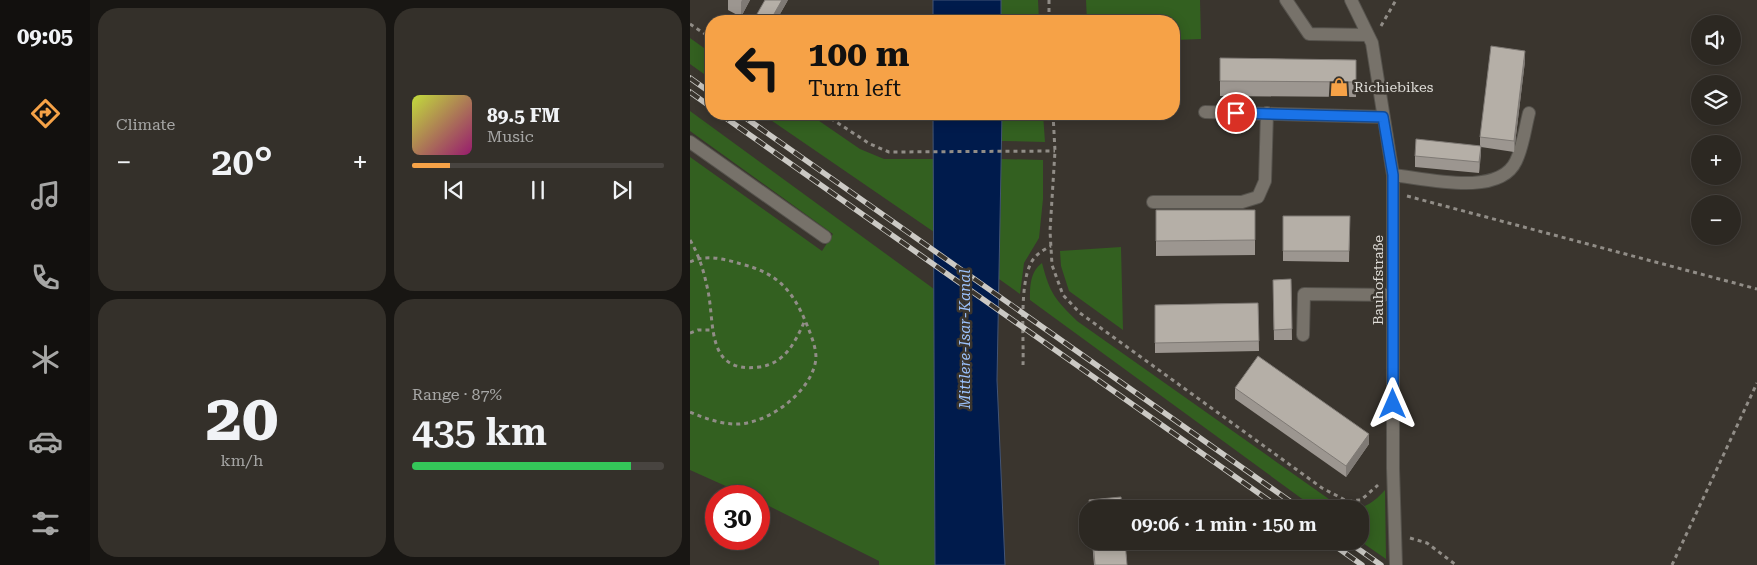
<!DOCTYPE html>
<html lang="en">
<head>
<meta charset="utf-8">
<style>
  body { margin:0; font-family:"Roboto Serif",serif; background:#34302a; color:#f1f3f6; height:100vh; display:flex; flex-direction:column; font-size:19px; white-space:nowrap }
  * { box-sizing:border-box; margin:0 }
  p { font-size:16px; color:#a6a6a5 }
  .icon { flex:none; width:28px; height:28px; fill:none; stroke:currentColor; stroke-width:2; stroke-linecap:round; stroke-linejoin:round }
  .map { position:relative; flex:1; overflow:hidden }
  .drawer { display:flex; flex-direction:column; gap:8px; padding:8px; background:#181613; width:600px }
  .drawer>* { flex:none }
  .top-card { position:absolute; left:15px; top:15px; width:475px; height:105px; border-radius:20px; box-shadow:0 2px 12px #0003,0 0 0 1px #484440; background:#f6a247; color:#111; overflow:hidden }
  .tools { position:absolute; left:1001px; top:15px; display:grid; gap:10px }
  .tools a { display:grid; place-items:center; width:50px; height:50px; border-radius:50%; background:#2c2822; box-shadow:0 2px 12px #0003,0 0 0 1px #484440; font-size:25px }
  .speed { position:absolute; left:15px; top:485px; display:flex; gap:10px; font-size:25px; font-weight:700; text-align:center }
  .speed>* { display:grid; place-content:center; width:65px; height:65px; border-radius:50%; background:#2c2822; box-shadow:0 2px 12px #0003,0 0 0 1px #484440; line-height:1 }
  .speed .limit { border:8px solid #d22; background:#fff; color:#111 }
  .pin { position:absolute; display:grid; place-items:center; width:42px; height:42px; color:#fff; margin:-21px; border:2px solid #fff; border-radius:50%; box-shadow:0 1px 5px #0007 }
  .me { position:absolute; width:55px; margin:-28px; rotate:0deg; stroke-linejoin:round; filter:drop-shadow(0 0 4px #0008) }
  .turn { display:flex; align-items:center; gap:18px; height:105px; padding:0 20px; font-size:22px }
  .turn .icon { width:65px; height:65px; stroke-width:2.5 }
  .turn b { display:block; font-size:35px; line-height:42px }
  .big { font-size:38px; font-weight:600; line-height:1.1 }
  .drawer .card { flex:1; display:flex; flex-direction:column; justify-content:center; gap:8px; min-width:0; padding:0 18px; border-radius:20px; background:#34302a }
  .drawer .dial { align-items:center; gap:0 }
  .dial b { font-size:65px; line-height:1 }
  .song { display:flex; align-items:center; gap:15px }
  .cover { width:60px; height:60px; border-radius:8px; background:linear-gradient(135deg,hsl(70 70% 55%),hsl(320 70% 35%)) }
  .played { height:5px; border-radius:2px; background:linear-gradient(90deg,#f6a247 15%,#484440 15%) }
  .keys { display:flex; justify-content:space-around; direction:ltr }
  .heat { display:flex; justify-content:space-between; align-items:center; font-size:28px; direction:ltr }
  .charge { height:8px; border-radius:4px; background:linear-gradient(90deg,#34c759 87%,#484440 0) }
  .drawer .tiles { flex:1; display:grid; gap:8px; grid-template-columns:repeat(2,1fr) }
  .trip { position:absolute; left:389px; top:500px; width:290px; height:50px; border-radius:20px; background:#2c2822; box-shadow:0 2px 12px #0003,0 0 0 1px #484440; font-weight:600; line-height:50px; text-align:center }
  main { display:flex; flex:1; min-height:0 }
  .dock { display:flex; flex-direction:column; width:90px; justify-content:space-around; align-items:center; background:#12100e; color:#a6a6a5 }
  .dock .icon { width:35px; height:35px }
  .dock .on { color:#f6a247 }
  .dock b { font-size:22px; color:#f1f3f6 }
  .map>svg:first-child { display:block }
</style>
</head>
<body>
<main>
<nav class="dock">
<b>09:05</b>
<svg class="icon on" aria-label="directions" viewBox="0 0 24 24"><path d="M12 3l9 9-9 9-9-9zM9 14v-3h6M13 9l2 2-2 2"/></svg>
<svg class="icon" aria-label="music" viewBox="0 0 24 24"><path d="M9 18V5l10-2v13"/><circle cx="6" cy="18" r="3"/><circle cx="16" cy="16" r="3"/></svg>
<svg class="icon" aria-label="phone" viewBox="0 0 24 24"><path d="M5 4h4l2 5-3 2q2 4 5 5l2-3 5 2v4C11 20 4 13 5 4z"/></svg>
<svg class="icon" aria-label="climate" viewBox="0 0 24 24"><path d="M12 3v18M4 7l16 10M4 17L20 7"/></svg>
<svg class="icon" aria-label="car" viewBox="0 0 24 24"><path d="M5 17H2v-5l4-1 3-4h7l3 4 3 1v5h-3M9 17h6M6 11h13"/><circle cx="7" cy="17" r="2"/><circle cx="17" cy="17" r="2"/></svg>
<svg class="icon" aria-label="filters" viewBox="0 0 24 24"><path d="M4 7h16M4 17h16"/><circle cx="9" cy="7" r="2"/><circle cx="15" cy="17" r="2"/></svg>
</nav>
<section class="drawer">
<div class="tiles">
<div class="card"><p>Climate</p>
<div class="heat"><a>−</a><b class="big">20°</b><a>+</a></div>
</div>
<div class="card">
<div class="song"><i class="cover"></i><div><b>89.5 FM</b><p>Music</p></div></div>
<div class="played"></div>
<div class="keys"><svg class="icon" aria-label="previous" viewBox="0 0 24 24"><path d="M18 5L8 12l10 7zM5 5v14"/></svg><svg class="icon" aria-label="pause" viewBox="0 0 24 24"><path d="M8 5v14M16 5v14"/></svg><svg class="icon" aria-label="next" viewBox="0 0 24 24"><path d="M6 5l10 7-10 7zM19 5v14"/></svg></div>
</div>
<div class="card dial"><b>20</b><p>km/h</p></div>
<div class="card"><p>Range · 87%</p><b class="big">435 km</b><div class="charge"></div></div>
</div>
</section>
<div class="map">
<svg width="1067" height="565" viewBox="0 0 1067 565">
  <rect width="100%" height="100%" fill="#3a352e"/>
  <path fill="#336020" d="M311 0H348L349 21H311Z
    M396 0H510L511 39 484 40V21H397Z
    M0 38 21 53V79L0 64Z
    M0 111 244 289 245 565H189V561L69 501V496H58L0 470V157L132 251 143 234 0 131Z
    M72 114H119L170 149 194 159H244V232Z
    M312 114H353L355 142 312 141Z
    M311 159 353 160V199L349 238 334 263 330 294 309 279Z
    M431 247 433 330 379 291 371 266 370 251Z
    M352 263C360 294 365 299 387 321L653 509H626L340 300C340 286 340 272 352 263Z
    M695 490 696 559 670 541V509H660C676 508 684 502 695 490Z"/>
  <path fill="#001b4c" stroke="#435576" d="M243 0H311V21H243Z
    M243 114H312L307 380 315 565H245Z"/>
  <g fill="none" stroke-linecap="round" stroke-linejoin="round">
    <g stroke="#56534d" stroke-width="14">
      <path id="minor" d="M596 0 619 34 677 35
        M661 0 682 43 703 175V468L706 565
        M515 112 693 117
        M0 142 135 237
        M703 175C734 178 809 198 826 161 833 147 835 128 839 113
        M463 202H552L568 197 575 181 577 113
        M613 335 614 294 703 295"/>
    </g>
    <path stroke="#918d87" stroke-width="3" stroke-dasharray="4 4" stroke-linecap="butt" d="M359 0V21
      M0 24 21 38
      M691 26 706 0
      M134 114 180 144 199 152 365 151
      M363 114 365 151 360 231 362 265 373 295 390 313 632 488 657 501 671 500 688 485
      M717 196 1067 289
      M0 240C10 257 14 272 18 291 25 325 16 374 69 367 95 364 106 341 115 320
      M0 262C16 254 35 259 51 264 88 273 103 291 117 325 121 335 126 347 126 358 123 392 76 426 43 424 28 423 14 418 0 412
      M0 333 8 330H22
      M333 365C334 340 329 285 341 263 345 255 353 250 361 246
      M720 538 737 543 766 565
      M982 565 1067 383"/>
    <use href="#minor" stroke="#77726a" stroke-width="12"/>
    <g stroke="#cbc9c4" stroke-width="5.5">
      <path id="rail" d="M0 78 21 93
        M0 92 21 107
        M30 114 591 509
        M50 114 611 509
        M638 541 672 565
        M657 541 691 565"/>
    </g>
    <use href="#rail" stroke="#3a352e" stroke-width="4" stroke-dasharray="11" stroke-linecap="butt"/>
  </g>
  <path fill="#9c9690" d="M38 0H60L51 17 38 10Z
    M98 0 86 21H67V14Z
    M530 58 666 60V97L530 96Z
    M835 61 824 152 791 147 789 173 725 167V156L790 146V137Z
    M466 210H565V255L466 256Z
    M593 216H660L659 262 593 261Z
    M601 279 602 340H584L583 280Z
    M568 303 569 351 465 353V305Z
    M545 388 679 444 656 477 545 399Z
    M402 541H435L437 565H404Z"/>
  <path fill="#7f7a75" d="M52 0H60L51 17V2Z
    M92 0H98L86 21H80Z
    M835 51V61L824 152V141Z
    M791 146V156L789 173V162Z
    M679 434V444L656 477V466Z"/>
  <path fill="#b5afa7" stroke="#7f7a75" d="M75 0H92L80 21 67 14Z
    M801 46 835 51 824 141 790 137Z
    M530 58 666 60V82L530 81Z
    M726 139 791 146 789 162 725 156Z
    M466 210H565V240L466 241Z
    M593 216H660L659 251H593Z
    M601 279 602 329 584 330 583 280Z
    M568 303 569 341 465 343V305Z
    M568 356 679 434 656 466 545 388Z
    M431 497 432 509H400L399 500Z
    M403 541H435L437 565H405Z"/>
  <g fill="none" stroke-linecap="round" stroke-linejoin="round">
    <g stroke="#114b97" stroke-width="12">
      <path id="route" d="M546 113 693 117 703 175V404"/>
    </g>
    <use href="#route" stroke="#1a73e8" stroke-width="9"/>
  </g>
  <defs>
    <g id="shop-bare" transform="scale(1.5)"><path d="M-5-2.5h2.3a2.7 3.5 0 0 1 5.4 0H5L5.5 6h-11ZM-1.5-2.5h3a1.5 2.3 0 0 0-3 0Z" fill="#f6a247" stroke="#3a352e" stroke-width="2.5" paint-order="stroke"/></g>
  </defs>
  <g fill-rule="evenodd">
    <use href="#shop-bare" x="649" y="87"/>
  </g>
  <g text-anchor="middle" stroke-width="5" stroke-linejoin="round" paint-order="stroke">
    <g font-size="14" fill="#dfddd8" stroke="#3a352e" text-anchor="start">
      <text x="664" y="92">Richiebikes</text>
    </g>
    <g font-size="14" fill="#dfddd8" stroke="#3a352e">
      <text transform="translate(688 280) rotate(-90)" y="5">Bauhofstraße</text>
    </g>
    <g font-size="15" font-style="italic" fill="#9cc2fc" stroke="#3a352e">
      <text transform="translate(275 339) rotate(-90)" y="5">Mittlere-Isar-Kanal</text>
    </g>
  </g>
</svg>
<div class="tools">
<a><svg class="icon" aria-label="sound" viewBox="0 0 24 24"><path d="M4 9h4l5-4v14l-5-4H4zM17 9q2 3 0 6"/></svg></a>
<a><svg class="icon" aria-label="layers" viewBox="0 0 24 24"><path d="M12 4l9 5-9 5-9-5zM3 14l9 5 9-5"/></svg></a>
<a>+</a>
<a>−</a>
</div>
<div class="speed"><div class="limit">30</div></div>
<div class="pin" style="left:546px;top:113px;background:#d93025"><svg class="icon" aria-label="arrive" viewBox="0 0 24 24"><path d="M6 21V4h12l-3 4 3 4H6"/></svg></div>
<svg class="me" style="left:703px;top:404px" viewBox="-20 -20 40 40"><path d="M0-17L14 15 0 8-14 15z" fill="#1a73e8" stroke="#fff" stroke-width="4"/></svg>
<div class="trip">09:06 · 1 min · 150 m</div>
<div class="top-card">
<div class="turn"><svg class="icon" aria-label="left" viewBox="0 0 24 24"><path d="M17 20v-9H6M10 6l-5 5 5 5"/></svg><div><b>100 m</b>Turn left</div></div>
</div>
</div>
</main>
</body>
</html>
